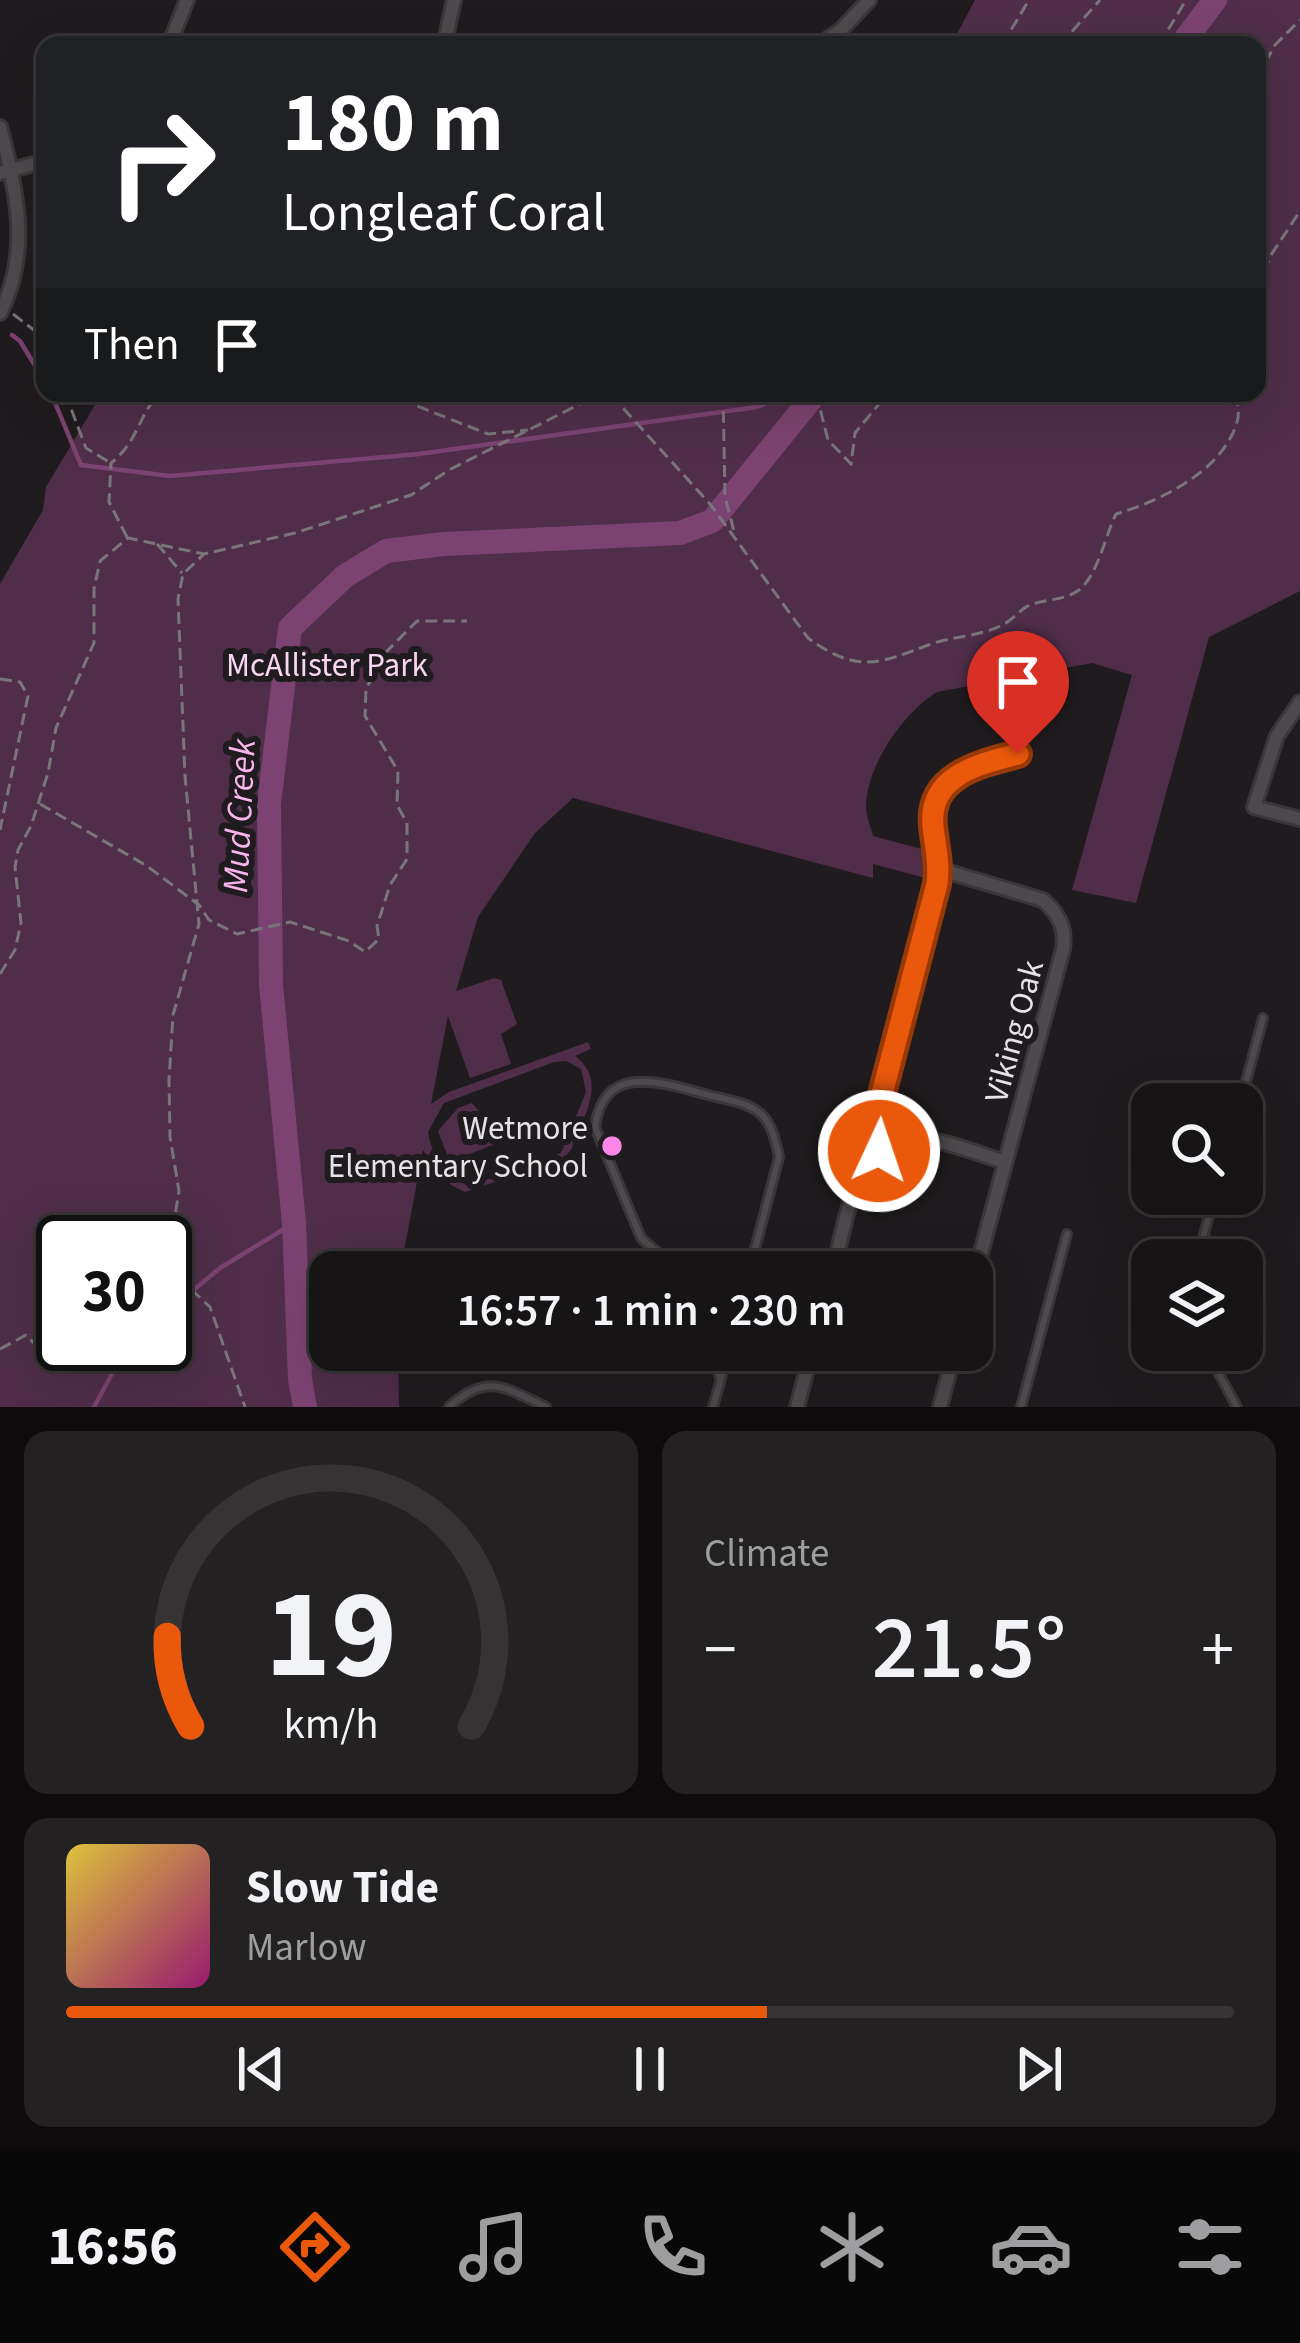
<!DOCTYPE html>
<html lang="en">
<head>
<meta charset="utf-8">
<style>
  body { margin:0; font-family:"Source Sans 3",sans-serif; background:#242123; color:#f1f3f6; height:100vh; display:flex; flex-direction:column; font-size:45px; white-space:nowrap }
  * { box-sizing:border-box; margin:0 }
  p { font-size:39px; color:#9e9ea1 }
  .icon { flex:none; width:66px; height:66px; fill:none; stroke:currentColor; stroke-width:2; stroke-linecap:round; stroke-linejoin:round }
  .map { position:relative; height:1407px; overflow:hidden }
  .drawer { display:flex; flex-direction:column; gap:24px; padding:24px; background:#0d0b0c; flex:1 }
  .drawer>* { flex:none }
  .banner { position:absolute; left:36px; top:36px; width:1230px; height:366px; border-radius:24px; box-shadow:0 12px 48px #0002,0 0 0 3px #363335; background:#202124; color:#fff; overflow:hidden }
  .controls { position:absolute; left:1131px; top:1083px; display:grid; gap:24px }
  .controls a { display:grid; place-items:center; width:132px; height:132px; border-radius:24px; background:#171416; box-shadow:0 12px 48px #0002,0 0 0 3px #363335; font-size:60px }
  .speed { position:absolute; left:36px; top:1215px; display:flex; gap:24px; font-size:60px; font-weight:700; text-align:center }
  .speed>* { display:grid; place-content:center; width:156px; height:156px; border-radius:50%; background:#171416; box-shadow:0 12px 48px #0002,0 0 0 3px #363335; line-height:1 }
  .speed .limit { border:6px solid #111; border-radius:18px; background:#fff; color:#111 }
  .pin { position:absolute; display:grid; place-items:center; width:102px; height:102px; color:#fff; margin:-123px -51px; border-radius:50% 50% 50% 0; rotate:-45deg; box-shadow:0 0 12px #0007 }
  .pin .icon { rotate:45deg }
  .me { position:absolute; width:132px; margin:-66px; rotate:3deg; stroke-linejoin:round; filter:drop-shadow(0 0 9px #0008) }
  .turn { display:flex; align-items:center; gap:42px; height:252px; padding:0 48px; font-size:54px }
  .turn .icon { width:156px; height:156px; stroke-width:2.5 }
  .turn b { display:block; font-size:84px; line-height:102px }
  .then { display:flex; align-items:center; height:114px; padding:0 48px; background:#0003; gap:24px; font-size:45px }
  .big { font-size:90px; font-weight:600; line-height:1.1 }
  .drawer .widget { flex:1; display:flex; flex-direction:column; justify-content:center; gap:18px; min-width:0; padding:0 42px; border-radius:24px; background:#242123 }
  .drawer .dial { align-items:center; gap:0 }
  .dial svg { height:312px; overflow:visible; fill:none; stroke:#363335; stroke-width:7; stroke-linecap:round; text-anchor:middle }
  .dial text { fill:#f1f3f6; stroke:none }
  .song { display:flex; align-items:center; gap:36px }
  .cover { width:144px; height:144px; border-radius:18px; background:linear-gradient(135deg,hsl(50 70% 55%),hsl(320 70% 35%)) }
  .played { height:12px; border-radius:6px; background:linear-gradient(90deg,#ea580c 60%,#363335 60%) }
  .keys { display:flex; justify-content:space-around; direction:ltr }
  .heat { display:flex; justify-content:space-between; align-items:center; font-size:66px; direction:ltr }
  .drawer .tiles { flex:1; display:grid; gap:24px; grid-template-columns:1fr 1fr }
  .widget:last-child { grid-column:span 2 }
  .trip { position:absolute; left:309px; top:1251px; width:684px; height:120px; border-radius:24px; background:#171416; box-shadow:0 12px 48px #0002,0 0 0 3px #363335; font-weight:600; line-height:120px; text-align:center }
  .dock { display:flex; height:192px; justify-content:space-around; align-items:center; background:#090809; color:#9e9ea1 }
  .dock .icon { width:84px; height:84px }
  .dock .selected { color:#ea580c }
  .dock b { font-size:54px; color:#f1f3f6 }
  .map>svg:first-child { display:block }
</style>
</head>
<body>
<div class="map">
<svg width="1300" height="1407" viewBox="0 0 1300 1407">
  <rect width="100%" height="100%" fill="#1f1b1e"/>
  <path fill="#502e49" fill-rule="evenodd" d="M975 0H1300V591L1209 637 1136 903 1072 890 1132 675 1092 663 937 692C904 712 866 766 866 807 866 816 871 828 873 836L929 851V879L873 864V878L573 798 535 833 478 917 456 991 494 978 501 980 517 1024 501 1034 511 1064 470 1078 448 1016 431 1104 449 1092 588 1042 591 1049 575 1056C609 1081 582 1118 571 1150L564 1158 465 1192 451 1185 423 1150 400 1272H330V1350H398L399 1407H0V584L43 510 46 487 102 393H1257V45H951ZM566 1061 581 1069 586 1092 561 1153 469 1186C447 1178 431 1155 428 1132L444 1103 554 1062ZM165 1242V1344H63V1242Z
    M472 1103 491 1126 497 1143 450 1162 438 1131 458 1108Z"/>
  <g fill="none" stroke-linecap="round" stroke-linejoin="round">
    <path stroke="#7c4372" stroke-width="4.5" d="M12 335 20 341 45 382
      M51 393 81 465 170 476 419 454 757 407 791 393
      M165 1314 220 1268 294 1223
      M94 1407 128 1344"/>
    <path stroke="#7c4372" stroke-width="24" d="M1181 45 1215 0
      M305 1407 300 1379 294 1223 271 985 269 804 290 628 345 576 386 551 444 544 680 533 712 521 816 393"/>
    <g stroke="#393739" stroke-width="12">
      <path id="lane" d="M1240 1104 1263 1018
        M1197 1260 1215 1194
        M680 1272 641 1238 595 1127C604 1061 663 1083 708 1095 724 1099 748 1102 761 1114 772 1124 776 1143 779 1157L749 1272
        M712 1350 720 1378
        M1206 1350 1237 1407
        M449 1407C487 1372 506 1388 546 1407
        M713 1407 729 1350
        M1021 1407 1067 1234"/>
    </g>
    <g stroke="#393739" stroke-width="18">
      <path id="street" d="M169 45 187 0
        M444 45 454 0
        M819 45 841 30 869 0
        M0 127C17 190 31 253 0 313
        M0 173 45 161
        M1300 702 1277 736 1254 807 1300 819
        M939 869 1043 900C1059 914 1066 928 1063 949L972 1286
        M894 1143 882 1104 885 1072 937 884C940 860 931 839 933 817 935 771 983 763 1018 754
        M833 1272C846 1223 854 1132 924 1139 951 1142 979 1154 1005 1162
        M797 1407 812 1350
        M940 1407 955 1350"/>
    </g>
    <path stroke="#797679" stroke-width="3" stroke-dasharray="12 6" stroke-linecap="butt" d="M1002 45 1029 0
      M1060 45 1100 0
      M1159 45 1186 0
      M1257 78 1275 45 1300 20
      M1257 288 1271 255 1300 211
      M13 314 35 331 45 346
      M65 393 86 448 109 462
      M384 393 488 434 528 430
      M614 393 623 408 710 504 808 638C859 675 880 663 931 644 954 636 984 636 1004 624 1012 620 1018 612 1026 607 1042 598 1063 602 1079 590 1098 575 1105 536 1116 514 1160 501 1223 471 1237 422 1240 413 1237 402 1236 393
      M723 393 725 497 735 535
      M816 393 828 440 851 464 855 433 888 393
      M127 537 109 502 111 463C137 443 138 417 159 393
      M157 544 182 573
      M0 679 20 682 28 696 0 830
      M40 804 147 866 199 905 209 920 237 934 290 922 349 941 365 952 379 939 377 926 390 885 407 859V823L397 805 398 771 365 716 366 689 385 653 417 621H467
      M0 974 15 950 21 923 15 867 18 850 31 826 48 773 56 728 94 643V589L100 561 128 538 204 554 295 533 411 495 449 470 602 393
      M165 1246 172 1235 179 1191 170 1137 169 1080 173 1015 199 924 185 776 178 599 183 574 203 555
      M165 1265 210 1307 245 1407
      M0 1349 26 1335 59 1369 72 1362 88 1344"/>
    <use href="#lane" stroke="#4d494c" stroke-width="6"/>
    <use href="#street" stroke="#4d494c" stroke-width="12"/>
  </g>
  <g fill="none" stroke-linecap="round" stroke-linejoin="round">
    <g stroke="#983908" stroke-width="30">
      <path id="route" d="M879 1151 894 1143 882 1094 937 884C940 863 935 846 933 826 928 775 980 764 1018 754"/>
    </g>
    <use href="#route" stroke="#ea580c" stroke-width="21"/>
  </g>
  <circle fill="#fa87e6" stroke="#1f1b1e" stroke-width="4.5" cx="612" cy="1146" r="12"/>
  <g text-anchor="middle" stroke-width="12" stroke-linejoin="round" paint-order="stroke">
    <g font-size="33" fill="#f8d5f0" stroke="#1f1b1e">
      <text x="327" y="676">McAllister Park</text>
    </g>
    <g font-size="33" fill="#e5e3e5" stroke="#1f1b1e">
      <text transform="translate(1013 1031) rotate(-75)" y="12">Viking Oak</text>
    </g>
    <g font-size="33" fill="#e5e3e5" stroke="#1f1b1e" text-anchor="end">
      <text x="588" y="1139">Wetmore<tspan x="588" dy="38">Elementary School</tspan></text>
    </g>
    <g font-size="36" font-style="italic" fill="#f9b5eb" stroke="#1f1b1e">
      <text transform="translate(238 816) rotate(-87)" y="13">Mud Creek</text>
    </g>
  </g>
</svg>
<div class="controls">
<a><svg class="icon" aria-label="search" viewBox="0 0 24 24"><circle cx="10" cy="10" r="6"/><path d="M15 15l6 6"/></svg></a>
<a><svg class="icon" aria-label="layers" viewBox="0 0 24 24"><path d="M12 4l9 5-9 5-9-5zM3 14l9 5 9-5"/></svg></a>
</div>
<div class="speed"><div class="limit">30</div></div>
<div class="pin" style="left:1018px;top:754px;background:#d93025"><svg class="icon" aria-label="arrive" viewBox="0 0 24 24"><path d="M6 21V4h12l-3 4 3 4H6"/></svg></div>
<svg class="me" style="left:879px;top:1151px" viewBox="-20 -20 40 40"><circle r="17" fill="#ea580c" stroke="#fff" stroke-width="3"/><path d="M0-11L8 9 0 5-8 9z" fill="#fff"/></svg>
<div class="trip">16:57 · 1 min · 230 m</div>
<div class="banner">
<div class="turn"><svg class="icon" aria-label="right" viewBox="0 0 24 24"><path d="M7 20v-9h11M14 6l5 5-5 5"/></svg><div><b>180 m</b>Longleaf Coral</div></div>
<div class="then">Then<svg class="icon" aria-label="arrive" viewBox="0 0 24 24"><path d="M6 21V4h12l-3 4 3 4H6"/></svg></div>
</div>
</div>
<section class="drawer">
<div class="tiles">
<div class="widget dial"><svg viewBox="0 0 100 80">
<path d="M14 69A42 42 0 1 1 86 69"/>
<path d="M14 69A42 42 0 0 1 8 46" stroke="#ea580c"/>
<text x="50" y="56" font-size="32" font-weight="700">19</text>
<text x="50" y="72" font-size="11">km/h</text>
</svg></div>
<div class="widget"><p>Climate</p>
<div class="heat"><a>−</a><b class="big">21.5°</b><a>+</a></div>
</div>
<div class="widget">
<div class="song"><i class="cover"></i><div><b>Slow Tide</b><p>Marlow</p></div></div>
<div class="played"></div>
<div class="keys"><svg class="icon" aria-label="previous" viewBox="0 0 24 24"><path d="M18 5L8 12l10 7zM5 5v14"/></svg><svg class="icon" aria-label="pause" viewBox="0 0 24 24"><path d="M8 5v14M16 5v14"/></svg><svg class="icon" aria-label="next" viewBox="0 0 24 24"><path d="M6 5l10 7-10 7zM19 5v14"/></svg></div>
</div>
</div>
</section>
<nav class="dock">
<b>16:56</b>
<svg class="icon selected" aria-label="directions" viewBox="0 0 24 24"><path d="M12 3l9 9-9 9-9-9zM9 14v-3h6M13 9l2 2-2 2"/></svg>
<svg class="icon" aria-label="music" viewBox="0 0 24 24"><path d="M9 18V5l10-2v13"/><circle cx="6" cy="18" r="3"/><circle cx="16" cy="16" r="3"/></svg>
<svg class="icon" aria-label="phone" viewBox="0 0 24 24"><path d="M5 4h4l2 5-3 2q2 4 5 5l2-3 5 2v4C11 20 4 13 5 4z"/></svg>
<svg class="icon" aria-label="climate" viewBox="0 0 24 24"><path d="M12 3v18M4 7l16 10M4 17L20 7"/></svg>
<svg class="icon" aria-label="car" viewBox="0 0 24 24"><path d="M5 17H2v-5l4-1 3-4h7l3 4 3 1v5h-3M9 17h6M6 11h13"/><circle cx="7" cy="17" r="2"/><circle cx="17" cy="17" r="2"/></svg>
<svg class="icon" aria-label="filters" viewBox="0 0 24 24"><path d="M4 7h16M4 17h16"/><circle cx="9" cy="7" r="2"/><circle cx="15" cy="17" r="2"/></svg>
</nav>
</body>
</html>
